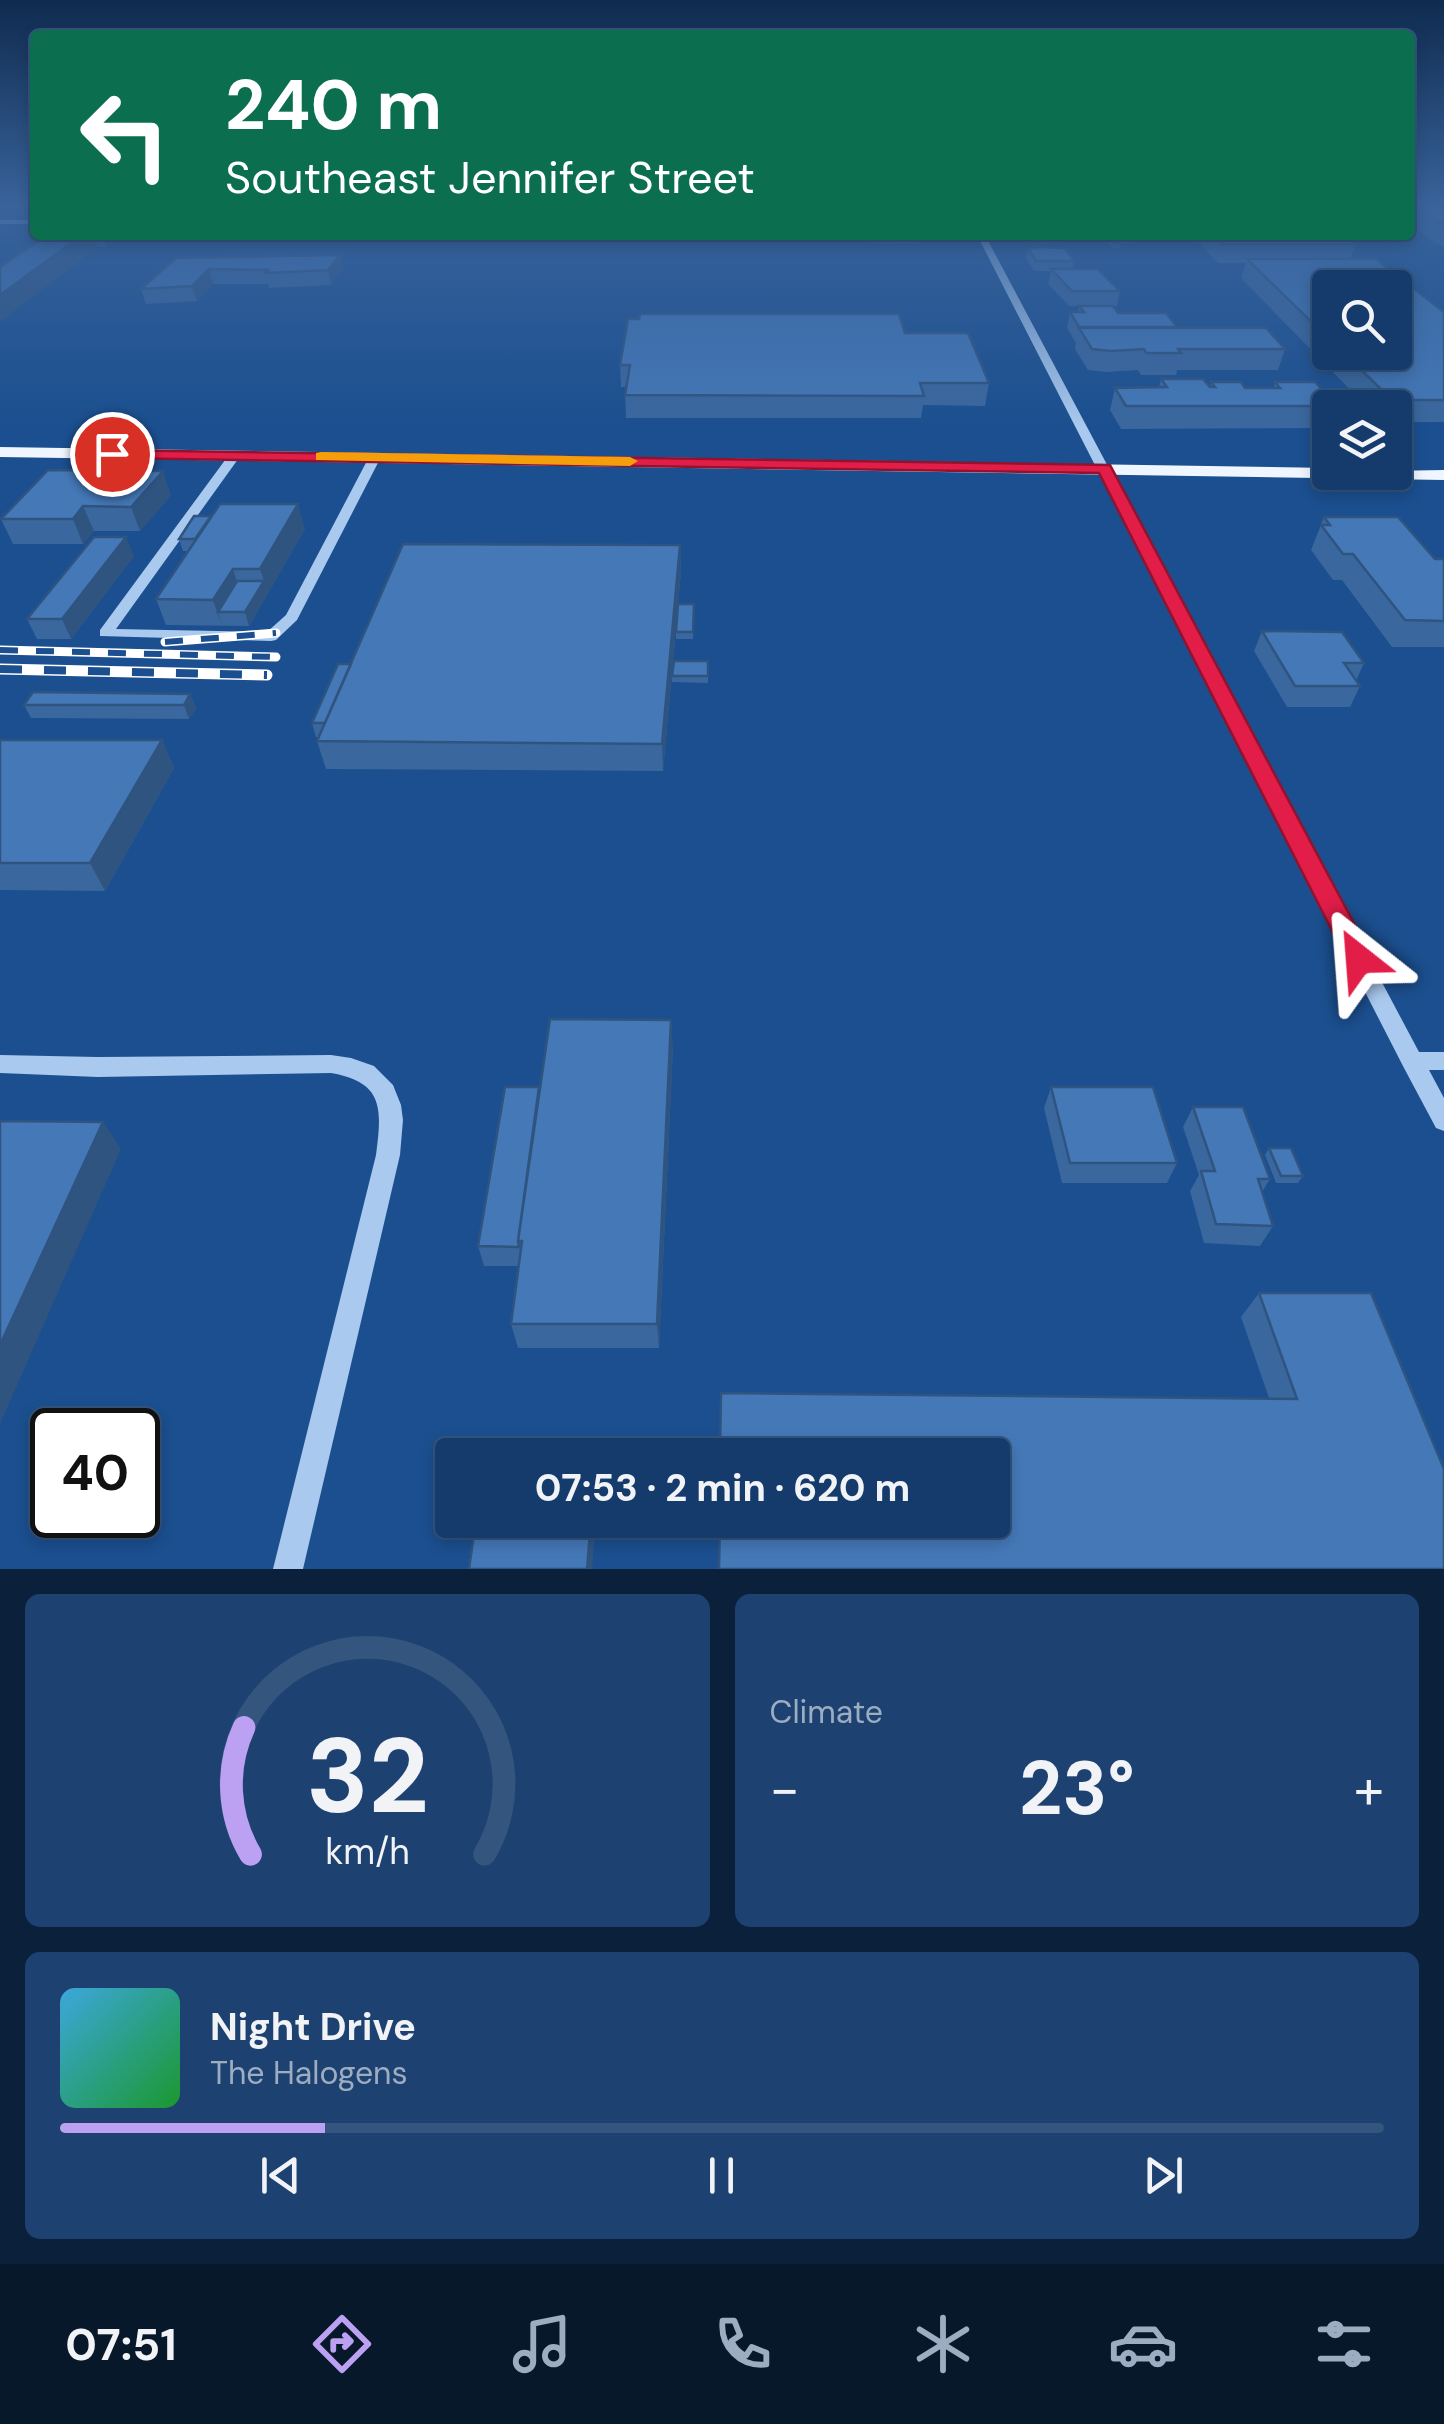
<!DOCTYPE html>
<html lang="en">
<head>
<meta charset="utf-8">
<style>
  body { margin:0; font-family:"DM Sans",sans-serif; background:#1d4271; color:#f1f3f6; height:100vh; display:flex; flex-direction:column; font-size:38px; white-space:nowrap }
  * { box-sizing:border-box; margin:0 }
  p { font-size:32px; color:#9dadc1 }
  .icon { flex:none; width:55px; height:55px; fill:none; stroke:currentColor; stroke-width:2; stroke-linecap:round; stroke-linejoin:round }
  .map { position:relative; height:1569px; overflow:hidden }
  .details { display:flex; flex-direction:column; gap:25px; padding:25px; background:#0b203b; flex:1 }
  .details>* { flex:none }
  .banner { position:absolute; left:30px; top:30px; width:1385px; height:210px; border-radius:10px; box-shadow:0 5px 15px #0003,0 0 0 2px #33557e; background:#0b6e4f; color:#fff; overflow:hidden }
  .controls { position:absolute; left:1312px; top:270px; display:grid; gap:20px }
  .controls a { display:grid; place-items:center; width:100px; height:100px; border-radius:10px; background:#143b6b; box-shadow:0 5px 15px #0003,0 0 0 2px #33557e; font-size:50px }
  .speed { position:absolute; left:30px; top:1408px; display:flex; gap:20px; font-size:50px; font-weight:700; text-align:center }
  .speed>* { display:grid; place-content:center; width:130px; height:130px; border-radius:50%; background:#143b6b; box-shadow:0 5px 15px #0003,0 0 0 2px #33557e; line-height:1 }
  .speed .limit { border:5px solid #111; border-radius:15px; background:#fff; color:#111 }
  .pin { position:absolute; display:grid; place-items:center; width:85px; height:85px; color:#fff; margin:-42px; border:5px solid #fff; border-radius:50%; box-shadow:0 2px 10px #0007 }
  .me { position:absolute; width:110px; margin:-55px; rotate:332deg; stroke-linejoin:round; filter:drop-shadow(0 0 8px #0008) }
  .turn { display:flex; align-items:center; gap:35px; height:210px; padding:0 30px; font-size:45px }
  .turn .icon { width:130px; height:130px; stroke-width:2.5 }
  .turn b { display:block; font-size:70px; line-height:85px }
  .big { font-size:75px; font-weight:700; line-height:1.1 }
  .details .tile { flex:1; display:flex; flex-direction:column; justify-content:center; gap:15px; min-width:0; padding:0 35px; border-radius:15px; background:#1d4271 }
  .details .dial { align-items:center; gap:0 }
  .dial svg { height:260px; overflow:visible; fill:none; stroke:#33557e; stroke-width:7; stroke-linecap:round; text-anchor:middle }
  .dial text { fill:#f1f3f6; stroke:none }
  .song { display:flex; align-items:center; gap:30px }
  .cover { width:120px; height:120px; border-radius:15px; background:linear-gradient(135deg,hsl(200 70% 55%),hsl(130 70% 35%)) }
  .played { height:10px; border-radius:5px; background:linear-gradient(90deg,#bca0f2 20%,#33557e 20%) }
  .keys { display:flex; justify-content:space-around; direction:ltr }
  .heat { display:flex; justify-content:space-between; align-items:center; font-size:55px; direction:ltr }
  .details .tiles { flex:1; display:grid; gap:25px; grid-template-columns:1fr 1fr }
  .tile:last-child { grid-column:span 2 }
  .trip { position:absolute; left:435px; top:1438px; width:575px; height:100px; border-radius:10px; background:#143b6b; box-shadow:0 5px 15px #0003,0 0 0 2px #33557e; font-weight:700; line-height:100px; text-align:center }
  .tab-bar { display:flex; height:160px; justify-content:space-around; align-items:center; background:#08182b; color:#9dadc1 }
  .tab-bar .icon { width:70px; height:70px }
  .tab-bar .selected { color:#bca0f2 }
  .tab-bar b { font-size:45px; color:#f1f3f6 }
  .map>svg:first-child { display:block }
</style>
</head>
<body>
<div class="map">
<svg width="1444" height="1569" viewBox="0 0 1444 1569">
  <rect width="100%" height="100%" fill="#1b4f8f"/>
  <g fill="none" stroke-linecap="round" stroke-linejoin="round">
    <path fill="#a9c9ee" fill-rule="evenodd" d="M0 220H35V224H0Z
      M977 235H985L1419 1052H1444V1070H1429L1444 1098V1131L1436 1128 1404 1068Z
      M235 451 241 455 116 629 267 632 286 615 369 457 379 454 381 457 297 620 276 640 271 641 100 636V630L231 452Z
      M0 1055 98 1057 331 1055 351 1058 374 1066 393 1085 401 1105 403 1120 400 1155 303 1569H273L376 1155C382 1109 384 1082 331 1073L98 1077 0 1073Z"/>
    <path fill="#f0f6ff" fill-rule="evenodd" d="M0 447 1330 468V472L1444 470V480L0 457Z"/>
    <g stroke="#fff" stroke-width="9">
      <path id="rail-far1" d="M165 642 276 633
        M0 650 276 657"/>
    </g>
    <g stroke="#fff" stroke-width="11">
      <path id="rail" d="M0 669 267 675"/>
    </g>
    <use href="#rail-far1" stroke="#1b4f8f" stroke-width="6" stroke-dasharray="18" stroke-linecap="butt"/>
    <use href="#rail" stroke="#1b4f8f" stroke-width="8" stroke-dasharray="22" stroke-linecap="butt"/>
  </g>
  <path fill="#3a679d" fill-rule="evenodd" d="M1410 207H1444V248L1410 225Z
    M47 235H120V237L107 247H98Z
    M859 235H919L918 243 861 242Z
    M1103 235H1128L1131 239 1130 243H1121L1120 248H1112Z
    M1191 235H1344L1356 244 1350 259 1444 312V422H1395V408H1368L1241 278 1246 263H1218ZM1330 288 1395 352H1330Z
    M1028 248 1074 261 1072 269 1120 291 1117 306H1113L1118 313 1177 328 1285 349 1278 370H1177L1176 375H1141L1138 370 1106 372 1088 370 1075 349 1076 343 1067 328 1070 312H1078L1079 306H1069L1048 284 1051 271H1034L1026 258Z
    M340 255 343 269 331 285 269 288 268 284H213L197 301 146 304 141 289 176 258Z
    M905 333 989 383 985 406 923 405 921 418H626L625 395 626 387H621L620 365Z
    M1161 379 1210 387 1211 382 1245 388H1274L1275 382 1337 406 1336 408H1330V423L1328 428 1121 429 1110 410 1115 388 1159 387Z
    M48 470 171 495 140 531H94L83 544H13L1 519Z
    M1324 517 1435 559H1444V647H1392L1342 580H1333L1311 550Z
    M305 529 249 626 166 625 156 599 187 551H183L179 539Z
    M680 545 681 571 663 771 326 769 317 741 319 737H316L312 723 351 664Z
    M134 556 71 639H37L27 619Z
    M694 604 693 639H676V632Z
    M1262 631 1364 663 1356 681 1360 686 1350 707H1287L1254 651Z
    M708 661V683L672 682V676Z
    M190 694 196 708 189 719 31 718 24 705Z
    M0 740H162L174 768 105 891 0 890Z
    M673 1047 659 1348H518L511 1324 519 1266H484L478 1246 539 1087Z
    M1051 1087 1177 1163 1167 1183H1062L1044 1108Z
    M1193 1107 1270 1179 1262 1192 1273 1226 1260 1246 1204 1243 1190 1191 1199 1175 1183 1127Z
    M1269 1148 1303 1176 1298 1183H1276L1265 1155Z
    M1259 1293 1444 1469 1269 1398 1241 1317Z"/>
  <path fill="#305480" d="M82 235H94L98 247 0 322V295Z
    M103 235H120V237L107 247Z
    M340 255 343 269 331 285 328 270Z
    M209 269 213 284 197 301 192 286Z
    M163 471 171 495 140 531 131 507Z
    M298 504 305 529 249 626 245 612 264 581 260 569Z
    M83 506 94 531 83 544 73 519Z
    M126 537 134 556 71 639 62 619Z
    M680 545 681 571 663 771 662 744Z
    M233 569 241 594 218 612 222 626 213 600Z
    M190 694 196 708 189 719 184 705Z
    M162 740 174 768 105 891 90 863Z
    M671 1020 673 1047 659 1348 657 1324Z
    M103 1122 121 1149 0 1424V1345Z
    M591 1520H592L595 1530 592 1569H587Z"/>
  <path fill="#4478b7" stroke="#305480" stroke-width="2.5" d="M1416 207H1444V225Z
    M47 235H82L0 295V267Z
    M1106 235H1128L1131 239H1118L1121 243H1113Z
    M1214 235H1344L1356 244H1223Z
    M1035 247 1065 248 1074 261H1036L1028 248Z
    M340 255 328 270 265 273 268 270 209 269 192 286 141 289 176 258Z
    M1247 259H1376L1444 312V400H1392L1343 352H1395V288H1330V340Z
    M1051 269H1098L1120 291H1072Z
    M1079 306H1113L1118 313H1166L1177 327H1079L1070 312H1084Z
    M640 314H899L905 333H968L989 383H920L924 396 625 395 630 365H620L628 319H639Z
    M1079 328H1266L1285 349H1178L1181 353H1146L1144 349 1111 351 1092 349Z
    M1161 379H1203L1210 387H1215L1211 382H1241L1245 388H1280L1275 382H1315L1337 406H1126L1115 388 1167 387Z
    M48 470 163 471 131 507 83 506 73 519H1Z
    M220 504H298L260 569H233L213 600 156 599Z
    M194 516H211L195 539H179Z
    M1324 517H1398L1435 559H1444V621L1405 620 1353 554H1343L1321 525H1330Z
    M94 537H126L62 619H27Z
    M403 544 680 545 662 744 317 741Z
    M237 581H264L245 612H218Z
    M678 604H694L693 632H676Z
    M1262 631 1342 632 1364 663H1344L1360 686H1295Z
    M674 661H708V676H672Z
    M338 664H351L325 723H312Z
    M33 692 190 694 184 705H24Z
    M0 740H162L90 863H0Z
    M550 1019 671 1020 657 1324H511L522 1241H518Z
    M505 1087H539L518 1241 519 1247 478 1246Z
    M1051 1087H1153L1177 1163H1070Z
    M1193 1107H1243L1270 1179H1258L1273 1226 1216 1224 1201 1171H1215Z
    M0 1121 103 1122 0 1345Z
    M1269 1148H1291L1303 1176H1281Z
    M1259 1293H1371L1444 1469V1569H719L720 1520H992V1455H720L721 1393 1297 1399Z
    M476 1520H591L587 1569H469Z"/>
  <linearGradient id="sky" x2="0" y2="1"><stop stop-color="#0f2b4f"/><stop offset="0.48" stop-color="#39639b"/><stop offset="1" stop-color="#39639b" stop-opacity="0"/></linearGradient>
  <rect width="1444" height="427" fill="url(#sky)"/>
  <path fill="#e11d48" stroke="#92132f" stroke-width="2.5" d="M107 450 1110 465 1373 959 1369 966 1359 969 1350 966 1099 473 112 458 107 457Z"/>
  <path fill="#f59e0b" d="M321 452 630 457 638 461 630 466 316 460V453Z"/>
</svg>
<div class="controls">
<a><svg class="icon" aria-label="search" viewBox="0 0 24 24"><circle cx="10" cy="10" r="6"/><path d="M15 15l6 6"/></svg></a>
<a><svg class="icon" aria-label="layers" viewBox="0 0 24 24"><path d="M12 4l9 5-9 5-9-5zM3 14l9 5 9-5"/></svg></a>
</div>
<div class="speed"><div class="limit">40</div></div>
<div class="pin" style="left:112px;top:454px;background:#d93025"><svg class="icon" aria-label="arrive" viewBox="0 0 24 24"><path d="M6 21V4h12l-3 4 3 4H6"/></svg></div>
<svg class="me" style="left:1359px;top:959px" viewBox="-20 -20 40 40"><path d="M0-17L14 15 0 8-14 15z" fill="#e11d48" stroke="#fff" stroke-width="4"/></svg>
<div class="trip">07:53 · 2 min · 620 m</div>
<div class="banner">
<div class="turn"><svg class="icon" aria-label="left" viewBox="0 0 24 24"><path d="M17 20v-9H6M10 6l-5 5 5 5"/></svg><div><b>240 m</b>Southeast Jennifer Street</div></div>
</div>
</div>
<section class="details">
<div class="tiles">
<div class="tile dial"><svg viewBox="0 0 100 80">
<path d="M14 69A42 42 0 1 1 86 69"/>
<path d="M14 69A42 42 0 0 1 12 30" stroke="#bca0f2"/>
<text x="50" y="56" font-size="32" font-weight="700">32</text>
<text x="50" y="72" font-size="11">km/h</text>
</svg></div>
<div class="tile"><p>Climate</p>
<div class="heat"><a>−</a><b class="big">23°</b><a>+</a></div>
</div>
<div class="tile">
<div class="song"><i class="cover"></i><div><b>Night Drive</b><p>The Halogens</p></div></div>
<div class="played"></div>
<div class="keys"><svg class="icon" aria-label="previous" viewBox="0 0 24 24"><path d="M18 5L8 12l10 7zM5 5v14"/></svg><svg class="icon" aria-label="pause" viewBox="0 0 24 24"><path d="M8 5v14M16 5v14"/></svg><svg class="icon" aria-label="next" viewBox="0 0 24 24"><path d="M6 5l10 7-10 7zM19 5v14"/></svg></div>
</div>
</div>
</section>
<nav class="tab-bar">
<b>07:51</b>
<svg class="icon selected" aria-label="directions" viewBox="0 0 24 24"><path d="M12 3l9 9-9 9-9-9zM9 14v-3h6M13 9l2 2-2 2"/></svg>
<svg class="icon" aria-label="music" viewBox="0 0 24 24"><path d="M9 18V5l10-2v13"/><circle cx="6" cy="18" r="3"/><circle cx="16" cy="16" r="3"/></svg>
<svg class="icon" aria-label="phone" viewBox="0 0 24 24"><path d="M5 4h4l2 5-3 2q2 4 5 5l2-3 5 2v4C11 20 4 13 5 4z"/></svg>
<svg class="icon" aria-label="climate" viewBox="0 0 24 24"><path d="M12 3v18M4 7l16 10M4 17L20 7"/></svg>
<svg class="icon" aria-label="car" viewBox="0 0 24 24"><path d="M5 17H2v-5l4-1 3-4h7l3 4 3 1v5h-3M9 17h6M6 11h13"/><circle cx="7" cy="17" r="2"/><circle cx="17" cy="17" r="2"/></svg>
<svg class="icon" aria-label="filters" viewBox="0 0 24 24"><path d="M4 7h16M4 17h16"/><circle cx="9" cy="7" r="2"/><circle cx="15" cy="17" r="2"/></svg>
</nav>
</body>
</html>
